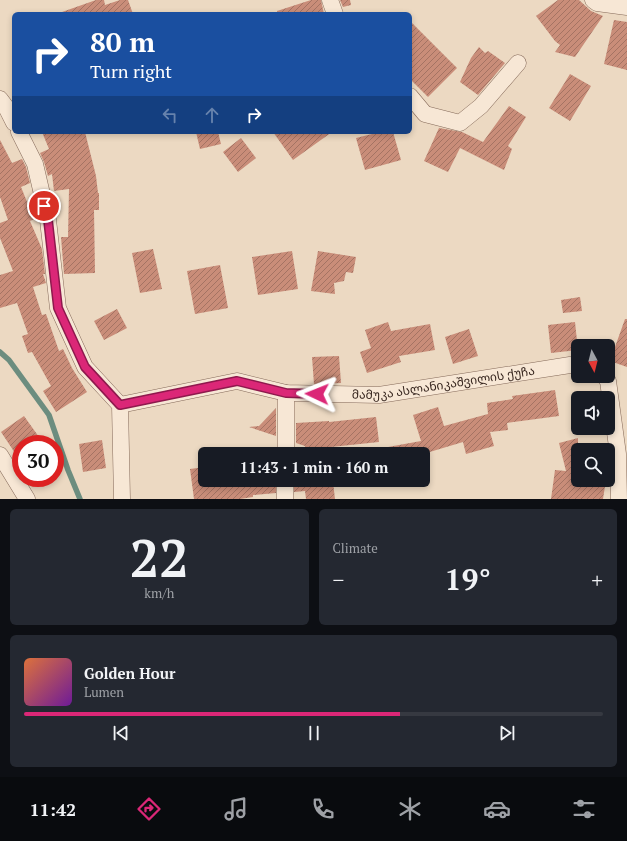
<!DOCTYPE html>
<html lang="en">
<head>
<meta charset="utf-8">
<style>
  body { margin:0; font-family:"PT Serif","Noto Sans Georgian",serif; background:#242831; color:#f1f3f6; height:100vh; display:flex; flex-direction:column; font-size:15px; white-space:nowrap }
  * { box-sizing:border-box; margin:0 }
  p { font-size:13px; color:#9ea1a6 }
  .icon { flex:none; width:22px; height:22px; fill:none; stroke:currentColor; stroke-width:2; stroke-linecap:round; stroke-linejoin:round }
  .map { position:relative; height:499px; overflow:hidden }
  .sheet { display:flex; flex-direction:column; gap:10px; padding:10px; background:#0d0f14; flex:1 }
  .sheet>* { flex:none }
  .top-card { position:absolute; left:12px; top:12px; width:400px; height:122px; border-radius:6px; box-shadow:0 2px 6px #0003; background:#1a4fa0; color:#fff; overflow:hidden }
  .needle { width:26px; rotate:173deg }
  .buttons { position:absolute; left:571px; top:339px; display:grid; gap:8px }
  .buttons a { display:grid; place-items:center; width:44px; height:44px; border-radius:6px; background:#171b24; box-shadow:0 2px 6px #0003; font-size:20px }
  .speed { position:absolute; left:12px; top:435px; display:flex; gap:8px; font-size:20px; font-weight:700; text-align:center }
  .speed>* { display:grid; place-content:center; width:52px; height:52px; border-radius:50%; background:#171b24; box-shadow:0 2px 6px #0003; line-height:1 }
  .speed .limit { border:6px solid #d22; background:#fff; color:#111 }
  .pin { position:absolute; display:grid; place-items:center; width:34px; height:34px; color:#fff; margin:-17px; border:2px solid #fff; border-radius:50%; box-shadow:0 1px 4px #0007 }
  .me { position:absolute; width:44px; margin:-22px; rotate:272deg; stroke-linejoin:round; filter:drop-shadow(0 0 3px #0008) }
  .turn { display:flex; align-items:center; gap:14px; height:84px; padding:0 12px; font-size:18px }
  .turn .icon { width:52px; height:52px; stroke-width:2.5 }
  .turn b { display:block; font-size:28px; line-height:34px }
  .lanes { display:flex; align-items:center; height:38px; padding:0 12px; background:#0003; justify-content:center; gap:20px; direction:ltr }
  .lanes .off { opacity:.35 }
  .big { font-size:30px; font-weight:800; line-height:1.1 }
  .sheet .card { flex:1; display:flex; flex-direction:column; justify-content:center; gap:6px; min-width:0; padding:0 14px; border-radius:6px; background:#242831 }
  .sheet .dial { align-items:center; gap:0 }
  .dial b { font-size:52px; line-height:1 }
  .song { display:flex; align-items:center; gap:12px }
  .cover { width:48px; height:48px; border-radius:6px; background:linear-gradient(135deg,hsl(20 70% 55%),hsl(280 70% 35%)) }
  .played { height:4px; border-radius:2px; background:linear-gradient(90deg,#db2777 65%,#363941 65%) }
  .keys { display:flex; justify-content:space-around; direction:ltr }
  .heat { display:flex; justify-content:space-between; align-items:center; font-size:22px; direction:ltr }
  .sheet .tiles { flex:1; display:grid; gap:10px; grid-template-columns:1fr 1fr }
  .card:last-child { grid-column:span 2 }
  .trip { position:absolute; left:198px; top:447px; width:232px; height:40px; border-radius:6px; background:#171b24; box-shadow:0 2px 6px #0003; font-weight:800; line-height:40px; text-align:center }
  .tab-bar { display:flex; height:64px; justify-content:space-around; align-items:center; background:#090b0e; color:#9ea1a6 }
  .tab-bar .icon { width:28px; height:28px }
  .tab-bar .active { color:#db2777 }
  .tab-bar b { font-size:18px; color:#f1f3f6 }
  .map>svg:first-child { display:block }
</style>
</head>
<body>
<div class="map">
<svg width="627" height="499" viewBox="0 0 627 499">
  <defs>
    <pattern id="building-hatch" width="6" height="6" patternUnits="userSpaceOnUse"><rect width="6" height="6" fill="#c98d79"/><path d="M-1 1l2-2M0 6l6-6M5 7l2-2" fill="none" stroke="#a47363"/></pattern>
  </defs>
  <rect width="100%" height="100%" fill="#ecd9c2"/>
  <g fill="none" stroke-linecap="round" stroke-linejoin="round">
    <path stroke="#6c8d7f" stroke-width="5.5" d="M0 352 9 360 49 415 68 470 80 499"/>
  </g>
  <path fill="url(#building-hatch)" d="M96 0H104L105 5 120 0H128L133 14H62V12Z
    M311 0H321L324 14H277V11Z
    M340 0H350L351 5 343 7Z
    M558 0H579L591 11 603 16 575 57 555 52 560 45 555 41 536 16Z
    M614 20 627 22V70L604 64Z
    M410 21 457 68 428 97 410 79Z
    M479 47 485 53 488 51 505 63 478 95 460 82 471 58Z
    M570 74 591 86 570 121 549 108Z
    M509 106 526 117 508 146 512 149 504 170 460 148 448 172 424 161 439 128 462 132 483 142Z
    M42 132H85L96 176 98 193H99V210H94L95 273 64 274 61 237H68L69 189 54 191 52 174 48 176 44 162 40 153 49 149Z
    M196 132H218L221 144 200 149Z
    M273 132H332L293 160Z
    M380 132H393L401 160 365 170 356 138Z
    M241 138 256 158 238 172 223 152Z
    M0 140 12 163 22 159 26 167 30 183 21 187 34 219 30 221 42 249 45 274H43L46 283 33 287 42 315 46 314 59 351 63 349 72 368 87 392 56 412 43 391 51 386 32 352 28 353 22 336 28 334 17 303 0 308V275L13 271 0 238V223L8 220 0 197Z
    M153 249 162 289 140 293 132 253Z
    M292 251 298 289 258 295 252 257Z
    M318 251 356 257 353 273 346 272 344 281 334 283 335 294 311 291Z
    M220 265 228 308 195 314 187 271Z
    M580 297 582 311 563 313 561 300Z
    M117 309 127 328 104 340 94 321Z
    M625 319H627V367L610 361Z
    M388 322 391 331 430 324 435 350 399 356 401 362 367 373 360 352 371 348 365 330Z
    M575 322 578 350 551 353 548 325Z
    M469 329 478 356 453 364 445 337Z
    M339 356 341 383 314 384 312 357Z
    M555 390 559 416 507 423 508 430 490 432 494 446 466 454 463 442 423 454H388V447L421 441 413 415 438 407 444 426 488 414 487 403 513 399 512 396Z
    M276 408V436L249 427 259 426Z
    M24 416 44 444H21V462L1 432Z
    M376 417 379 442 331 447V454H305V446L296 443V423L329 421V422Z
    M578 438V480H606L603 499H551L555 470 566 471 559 443Z
    M102 440 106 468 83 472 79 444Z
    M205 467V480H276V493L253 495V497L240 499H194L190 469Z
    M294 480H327V482H333L335 499H306L305 491 294 492Z"/>
  <g fill="none" stroke-linecap="round" stroke-linejoin="round">
    <g stroke="#856a5a" stroke-width="17">
      <g id="street">
        <path d="M330 0 335 14"/>
        <path d="M593 0 597 3 627 7"/>
        <path d="M410 96 425 114 460 123 481 106 518 63"/>
        <path d="M0 99 6 107 14 123"/>
        <path d="M19 132 35 164 48 220 58 308 85 367 120 405 122 499"/>
        <path d="M604 376 608 381 618 454 619 499"/>
        <path id="s1" d="M120 405 237 381 286 393 379 395 570 365 578 367"/>
        <path d="M286 454V393"/>
        <path d="M0 455 27 499"/>
        <path d="M285 499V480"/>
      </g>
    </g>
    <use href="#street" stroke="#f7e7d5" stroke-width="16"/>
  </g>
  <g fill="none" stroke-linecap="round" stroke-linejoin="round">
    <g stroke="#8e194d" stroke-width="10">
      <path id="route" d="M44 206 48 220 58 308 85 367 120 405 237 381 286 393 317 394"/>
    </g>
    <use href="#route" stroke="#db2777" stroke-width="7"/>
  </g>
  <g text-anchor="middle" stroke-width="4" stroke-linejoin="round" paint-order="stroke">
    <g font-size="12" fill="#36251e" stroke="#f4e4d2">
      <text dy="4" stroke="none"><textPath href="#s1" startOffset="328">მამუკა ასლანიკაშვილის ქუჩა</textPath></text>
    </g>
  </g>
</svg>
<div class="buttons">
<a><svg class="needle" viewBox="-14 -14 28 28"><path d="M0-13l5 13h-10z" fill="#e53935"/><path d="M0 13l5-13h-10z" fill="#9ea1a6"/></svg></a>
<a><svg class="icon" aria-label="sound" viewBox="0 0 24 24"><path d="M4 9h4l5-4v14l-5-4H4zM17 9q2 3 0 6"/></svg></a>
<a><svg class="icon" aria-label="search" viewBox="0 0 24 24"><circle cx="10" cy="10" r="6"/><path d="M15 15l6 6"/></svg></a>
</div>
<div class="speed"><div class="limit">30</div></div>
<div class="pin" style="left:44px;top:206px;background:#d93025"><svg class="icon" aria-label="arrive" viewBox="0 0 24 24"><path d="M6 21V4h12l-3 4 3 4H6"/></svg></div>
<svg class="me" style="left:317px;top:394px" viewBox="-20 -20 40 40"><path d="M0-17L14 15 0 8-14 15z" fill="#db2777" stroke="#fff" stroke-width="4"/></svg>
<div class="trip">11:43 · 1 min · 160 m</div>
<div class="top-card">
<div class="turn"><svg class="icon" aria-label="right" viewBox="0 0 24 24"><path d="M7 20v-9h11M14 6l5 5-5 5"/></svg><div><b>80 m</b>Turn right</div></div>
<div class="lanes"><svg class="icon off" aria-label="left" viewBox="0 0 24 24"><path d="M17 20v-9H6M10 6l-5 5 5 5"/></svg><svg class="icon off" aria-label="ahead" viewBox="0 0 24 24"><path d="M12 20V5M6 11l6-6 6 6"/></svg><svg class="icon" aria-label="right" viewBox="0 0 24 24"><path d="M7 20v-9h11M14 6l5 5-5 5"/></svg></div>
</div>
</div>
<section class="sheet">
<div class="tiles">
<div class="card dial"><b>22</b><p>km/h</p></div>
<div class="card"><p>Climate</p>
<div class="heat"><a>−</a><b class="big">19°</b><a>+</a></div>
</div>
<div class="card">
<div class="song"><i class="cover"></i><div><b>Golden Hour</b><p>Lumen</p></div></div>
<div class="played"></div>
<div class="keys"><svg class="icon" aria-label="previous" viewBox="0 0 24 24"><path d="M18 5L8 12l10 7zM5 5v14"/></svg><svg class="icon" aria-label="pause" viewBox="0 0 24 24"><path d="M8 5v14M16 5v14"/></svg><svg class="icon" aria-label="next" viewBox="0 0 24 24"><path d="M6 5l10 7-10 7zM19 5v14"/></svg></div>
</div>
</div>
</section>
<nav class="tab-bar">
<b>11:42</b>
<svg class="icon active" aria-label="directions" viewBox="0 0 24 24"><path d="M12 3l9 9-9 9-9-9zM9 14v-3h6M13 9l2 2-2 2"/></svg>
<svg class="icon" aria-label="music" viewBox="0 0 24 24"><path d="M9 18V5l10-2v13"/><circle cx="6" cy="18" r="3"/><circle cx="16" cy="16" r="3"/></svg>
<svg class="icon" aria-label="phone" viewBox="0 0 24 24"><path d="M5 4h4l2 5-3 2q2 4 5 5l2-3 5 2v4C11 20 4 13 5 4z"/></svg>
<svg class="icon" aria-label="climate" viewBox="0 0 24 24"><path d="M12 3v18M4 7l16 10M4 17L20 7"/></svg>
<svg class="icon" aria-label="car" viewBox="0 0 24 24"><path d="M5 17H2v-5l4-1 3-4h7l3 4 3 1v5h-3M9 17h6M6 11h13"/><circle cx="7" cy="17" r="2"/><circle cx="17" cy="17" r="2"/></svg>
<svg class="icon" aria-label="filters" viewBox="0 0 24 24"><path d="M4 7h16M4 17h16"/><circle cx="9" cy="7" r="2"/><circle cx="15" cy="17" r="2"/></svg>
</nav>
</body>
</html>
